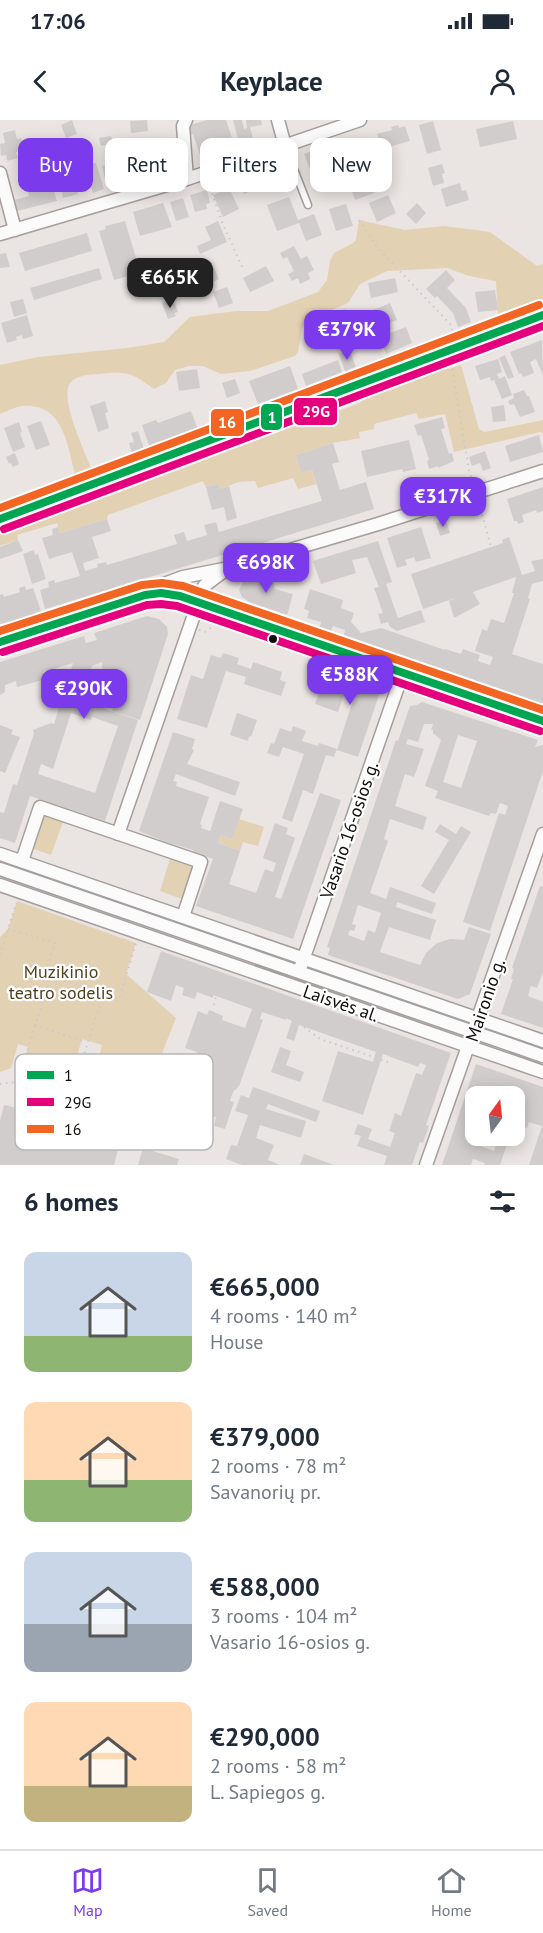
<!DOCTYPE html>
<meta charset="utf-8">
<style>
:root{--surface:#fff;--page:#f6f6f7;--text:#1f2937;--muted:#747a83;--line:#e0e1e3;--accent:#7c3aed}
body{margin:0;font-family:"PT Sans",sans-serif;background:var(--page);color:var(--text);height:100vh;display:flex;flex-direction:column;font-size:22px;white-space:nowrap}
*{box-sizing:border-box;margin:0}
p{font-size:20px;color:var(--muted)}
.icon{flex:none;width:33px;height:33px;fill:none;stroke:currentColor;stroke-width:2;stroke-linecap:round;stroke-linejoin:round}
.map{position:relative;height:1045px;overflow:hidden}
.panel{display:flex;flex-direction:column;background:var(--surface);flex:1}
.panel>*{flex:none}
.guide{position:absolute;left:18px;top:18px;width:507px;height:54px;display:flex;gap:12px}
.needle{width:39px;rotate:15deg}
.buttons{position:absolute;left:465px;top:966px;display:grid;gap:12px}
.buttons a{display:grid;place-items:center;width:60px;height:60px;border-radius:12px;background:var(--surface);box-shadow:0 3px 15px #0003;font-size:30px}
.price{position:absolute;translate:-50% -51px;padding:0 14px;border-radius:12px;background:var(--accent);color:#fff;font-size:20px;line-height:39px;filter:drop-shadow(0 2px 3px #0008)}
.price::after{content:'';position:absolute;left:50%;top:36px;width:18px;height:14px;margin-left:-9px;background:inherit;clip-path:polygon(0 0,100% 0,50% 100%)}
.price.current{background:#222;color:#fff}
ul{padding:0;list-style:none}
li{display:flex;align-items:center;gap:18px;height:150px;padding:0 24px}
li span{display:grid;place-items:center;flex:none;width:168px;height:120px;border-radius:12px;color:#555}
li>.icon{margin-inline-start:auto}
span .icon{width:72px;height:72px;fill:#fffc;stroke-width:1}
li b{font-size:26px}
h2{display:flex;justify-content:space-between;align-items:center;height:72px;padding:0 24px;font-size:26px}
.chip{padding:0 21px;border-radius:12px;background:var(--surface);box-shadow:0 3px 15px #0003;font-size:21px;line-height:54px}
.chip.current{background:var(--accent);color:#fff}
.status{display:flex;justify-content:space-between;align-items:center;height:42px;padding:0 30px;background:var(--surface);direction:ltr}
.status svg{height:16px;fill:currentColor}
header{display:flex;justify-content:space-between;align-items:center;height:78px;padding:0 24px;background:var(--surface);font-size:27px;font-weight:700}
.dock{display:flex;justify-content:space-around;align-items:center;height:84px;border-top:2px solid var(--line);background:var(--surface);font-size:16px;color:var(--muted)}
.dock a{display:grid;justify-items:center;gap:3px}
.dock .current{color:var(--accent)}
.map>svg:first-child{display:block}
.green{fill:#e3d1b3}
.building{fill:#d2cdcd;fill-rule:evenodd}
.lines{fill:none;stroke-linecap:round;stroke-linejoin:round}
.lane-casing{stroke:#a39f9d;stroke-width:9}
.street-casing{stroke:#a39f9d;stroke-width:15}
.secondary-casing{stroke:#a39f9d;stroke-width:21}
.path{stroke:#cbcac9;stroke-width:2;stroke-dasharray:1.5 4.5;stroke-linecap:butt}
.lane{stroke:#fcfbfb;stroke-width:6}
.street{stroke:#fcfbfb;stroke-width:12}
.secondary{stroke:#fcfbfb;stroke-width:18}
.bus-1-casing{stroke:#fff;stroke-width:12}
.bus-2-casing{stroke:#fff;stroke-width:12}
.bus-3-casing{stroke:#fff;stroke-width:12}
.bus-1{stroke:#00a651;stroke-width:8}
.bus-2{stroke:#e5007d;stroke-width:8}
.bus-3{stroke:#f26522;stroke-width:8}
.bus-dot{fill:#100d0b;stroke:#fff;stroke-width:2}
.labels{text-anchor:middle;dominant-baseline:central;stroke-width:4.5;stroke-linejoin:round;paint-order:stroke}
.street-label{font-size:18px;fill:#100d0b;stroke:#fff}
.park-label{font-size:18px;fill:#503f1d;stroke:#fff}
.key{fill:#fff;stroke:#b7b6b6;stroke-width:1.5}
.key-label{font-size:16px;fill:#100d0b}
.line-badge{stroke:#fff;stroke-width:2}
.badge-label{font-size:16px;text-anchor:middle;font-weight:bold;fill:#fff}
</style>
<div class="status"><b>17:06</b><svg viewBox="0 0 49 12"><path d="M0 12V9h3v3zM5 12V6h3v6zM10 12V3h3v9zM15 12V0h3v12zM26 1h20v11H26zM47 4h2v5h-2z"/></svg></div>
<header><svg class="icon" aria-label="back" viewBox="0 0 24 24"><path d="M15 5l-7 7 7 7"/></svg>Keyplace<svg class="icon" aria-label="person" viewBox="0 0 24 24"><circle cx="12" cy="8" r="4"/><path d="M4 21q1-7 8-7t8 7"/></svg></header>
<div class="map">
<svg width="543" height="1045" viewBox="0 0 543 1045">
<rect width="100%" height="100%" fill="#eae4e2"/>
<path class="green" d="M359,100L405,110L444,106L490,112L537,146L543,144V179L498,194L496,161L469,156L447,148L387,151L360,164L348,183L306,201L302,209L298,232L295,236L250,251L221,254L203,246H189L175,250L166,263L154,269C131,252 127,251 98,254C88,255 74,255 69,265C61,281 85,333 92,350L76,357C67,326 65,283 22,286C15,287 7,291 0,294V245L38,237L127,228L164,222L190,197L236,191H268L318,172L327,160L330,141L334,133L353,123L356,120Z
M461,245L479,309L485,312L543,300V313L540,312L454,332L445,294L419,299L416,293L374,304V309L359,312L360,318L333,323L296,335L301,353L312,350L316,364L298,369L293,358L258,368L255,361L239,362L220,369L219,364L206,367L203,361L108,395L107,399L60,413L57,403L17,415L18,420L0,426V414L302,299L315,300L360,283L371,273L447,246L449,249Z
M42,695L63,702L51,735L31,728Z
M239,699L264,707L258,726L243,722L240,731L218,723L221,715L232,719Z
M170,739L193,747L182,779L160,771Z
M17,781L136,823L126,854L176,898L135,1001L123,981L110,978L111,972L100,969L102,961L94,959L102,925L82,919L72,953L45,944L42,953L32,950L30,955L20,952L28,927L18,924L11,948L0,952V817L8,809Z"/>
<path class="building" d="M72,0L77,14L66,18L61,5Z
M147,0L148,11L131,13L130,1Z
M207,0H226L235,27L201,38L193,14L189,15L187,6Z
M233,0H242L244,9L247,8L246,0H261L262,5L250,7L253,19L239,23Z
M433,1L441,30L427,34L419,5Z
M513,1L517,19L480,27L476,9Z
M398,5L399,8L405,6L410,21L389,27L390,31L384,32L377,14L392,10L391,7Z
M15,10L17,19L21,18L24,30L16,32L18,38L7,41L6,35L1,36L0,24L5,23L3,13Z
M111,16L114,23L101,26L99,18Z
M172,18V44H159V19Z
M322,27L332,52L314,59L304,34Z
M51,32L58,55L68,53L66,41L81,38L84,55L69,58L70,62L75,61L78,74L63,78L60,62L52,65L57,81L17,91L14,80L29,76L27,69L51,63L49,54L35,57L30,38Z
M148,32L153,57L142,59L137,34Z
M88,37L91,44L96,43L104,69L93,73L82,39Z
M287,39L293,55L280,60L284,69L278,71L275,62L244,74L238,58Z
M119,42L125,66L108,70L102,46Z
M379,44L384,58L371,63L374,73L355,80L348,60L366,53L365,49Z
M442,44L445,53L442,54L444,63L433,66L428,48Z
M460,63L462,71L466,70L469,80L446,87L441,69Z
M229,68L239,89L223,97L213,75Z
M207,70L210,83L206,84L207,89L195,92L190,75Z
M388,75L396,93L377,102L369,83Z
M289,77L298,100L314,94L322,115L306,121L299,103L277,111L267,85Z
M183,78L189,97L176,101L170,82Z
M163,83L172,107L140,116L133,92Z
M417,83L426,93L416,104L406,94Z
M346,84L353,106L336,111L329,89Z
M125,101L136,138H139L145,157L134,160L132,155L114,160L99,111L106,109L105,106Z
M218,101L227,122L200,134L197,126L211,120L205,107Z
M87,113L92,131L25,151L19,133Z
M294,126L301,139L307,136L314,150L308,153L310,159L300,164L298,158L292,161L288,154L294,151L287,137L283,139L280,133Z
M6,133L10,147L0,148V134Z
M179,140L185,156L157,165L152,152L171,146L170,143Z
M266,146L274,161L250,172L243,158Z
M99,148L102,159L34,180L30,168Z
M214,148L219,159L206,165L201,153Z
M446,150L455,160L447,168L466,188L471,202L458,207L453,193L437,176L435,178L426,169Z
M395,158L398,172L371,178L368,163Z
M227,167L233,183L219,188L213,172Z
M495,170L498,190L478,192L475,172Z
M23,179L27,193L14,197L10,182Z
M173,179L178,192L174,193L176,196L168,199L162,183Z
M390,183L397,200L371,210L364,194Z
M346,189L352,205L316,217L311,202Z
M27,195L33,216L23,219L22,215L16,217L17,220L7,223L1,203Z
M406,207L412,223L386,234L379,217Z
M542,220L543,255L536,239L530,242L534,253L523,257L521,253L519,254L510,232Z
M349,230L356,247L345,251L339,234Z
M505,235L514,257L508,259L499,238Z
M498,239L502,252L497,254L499,259L505,256L512,275L502,279L494,260L491,261L490,257L480,260L475,246Z
M338,240L342,252L306,266L302,254Z
M290,246L298,269L258,284L249,261Z
M197,249L200,268L179,271L176,252Z
M235,259L240,273L227,278L222,263Z
M524,270L527,276H529L535,292L520,297L514,284L510,285L508,281L514,278L513,274Z
M105,281L108,292L105,293L109,308L98,312L90,286Z
M504,285L506,301L493,302L491,287Z
M191,291L198,310L150,328L142,305L156,300L158,303Z
M442,297L445,308L441,309L449,334L452,333L454,341L438,348V346L429,349L427,341L429,340L421,315L418,316L414,305Z
M41,301L50,325L36,330L27,306Z
M19,302L22,312L20,313L25,327L13,332L4,308Z
M138,311L144,329L132,333L129,323L134,322L131,313Z
M539,315L543,332L510,342L505,326Z
M409,320L416,349L403,352L402,349L367,357L361,331Z
M333,323L339,342L332,344L340,370L366,362L374,389L45,489L40,470L49,467L48,462L54,460L55,463L80,456L72,432L49,439L42,418L53,415L52,409L58,407L60,413L107,399L111,411L92,417L99,438L83,443L85,451L98,447L97,444L106,442L107,445L177,424L174,415L184,412L187,421L207,415L204,405L216,402L219,412L281,393L322,381L312,350L301,353L296,335Z
M485,331L491,348L483,351L480,343L472,346L469,337Z
M15,333L19,344L13,347L11,343L9,344L6,337Z
M219,364L220,369L229,366L237,398L227,401L224,387L212,390L206,367Z
M543,367V391L537,393L536,390L522,395L524,402L518,404L517,401H514L507,379Z
M446,400L450,413L440,416L436,403Z
M421,407L431,438L416,442L414,437L405,440L407,445L397,448L387,418Z
M509,417L522,455L535,451L531,441L543,439V461L532,464L528,478L530,479L512,534L543,544V584L484,564L483,567L343,518L345,510L333,506L330,513L319,509L321,502L307,498L309,491L304,489L310,469L343,480L341,488L354,493L351,502L361,513L381,508L445,530V529L461,534L463,529L480,535L478,541L490,545L493,537L475,531L482,509L487,511L491,499L504,503L514,473H512L516,457L473,472L480,484L454,498L449,481L455,478L423,489L411,454L503,423L502,420Z
M18,420L23,431L0,439V427Z
M378,421L392,462L386,464L398,498L421,490L425,502L397,511L390,507L388,502L381,504L378,494L383,493L374,468L379,467L367,437L352,440L356,453L321,464L313,441Z
M34,430L35,435L38,434L46,459L32,464L23,434Z
M271,453L275,469L293,474L287,495L249,482L242,477L239,470L243,462Z
M25,466L26,470L33,468L41,491L35,493L36,495L0,504V475L3,474L4,477L20,472L19,468Z
M147,496L159,499L167,507L168,514L140,600L112,591L122,561L109,556L104,552L102,547V542L92,546L81,581L138,600L105,701L30,676L15,723L0,718V692L4,693L13,664L17,665L34,613L33,610L51,603L54,604L73,543L43,552L46,559L17,567L16,561L5,565V572L0,575V542L84,516L86,523L97,520L94,513ZM71,593L91,600L92,597L118,606L95,673L38,654L41,644L53,649Z
M223,533L239,538L237,544L251,549L253,542L282,552L280,560L286,562L281,576L244,564L246,557L226,551L207,608L177,599L191,555L203,559L211,535L221,538Z
M328,547L382,566L358,637L337,630L354,577L344,574L338,592L315,584Z
M422,582L538,620L535,627L543,625V651L490,811L463,802L499,693L505,695L508,686L500,683L496,694L491,693L489,696L435,678L438,671L425,666L441,620L433,613V610H431L433,604H424L418,622L408,619L407,621L406,624L424,629L414,657L405,654L395,686L427,697L423,710L390,699L384,719L388,721L370,773L386,779L390,767L436,783L432,794L397,782L396,787L436,800L430,820L389,807L380,832L420,845L426,833L437,823L450,819L464,820L469,807L491,814L470,874L458,879L328,835L330,828L327,827L396,620L398,621L410,586L417,585ZM458,615L477,621L461,668L443,662ZM358,785L381,793L375,813L368,810L364,821L348,815L350,810L354,811L356,805L352,804Z
M237,593L257,600L251,617L249,616L248,621L230,615Z
M0,605L13,610L11,614L20,617L5,653L0,651Z
M293,606L306,611L302,621L318,626L319,623L337,629L334,637L326,635L313,674L303,670L292,702L282,698L304,634L283,627L279,637L267,633L271,623L274,624L280,608L291,612Z
M173,612L195,619L192,629L194,630L187,644L240,662L235,676L176,654L173,661L177,662L176,666L209,677L200,704L202,705L201,708L210,711L220,681L243,689L232,719L221,715L218,723L240,731L229,764L256,773L265,749L273,752L276,743L263,738L275,703L288,708L286,714L295,718L275,777L281,779L320,673L341,680L293,819L196,786L213,739L193,732V730L166,722L139,711Z
M440,704L456,714L461,706L471,712L434,774L421,766L449,720L435,712Z
M540,766L543,767V852L537,868L531,866L528,876L543,882V908L501,894L513,859H511L514,849L512,848Z
M161,831L451,933L426,1005L429,1006L423,1023L420,1022L412,1045H384L387,1036L357,1026L361,1016L354,1014L358,1004L372,1009L368,1019L390,1027L395,1013L389,1011L395,993L401,996L416,953L422,955L426,945L420,943L418,947L383,934L363,995L322,981L338,931L373,942L376,932L299,905L294,921L286,918L292,901L286,898V900L262,892L260,899L263,900L239,966L233,972L230,981L234,982L225,1009L214,1006L216,997L176,986L179,975L211,984L214,977L196,970L199,964L196,963L198,955L195,954L197,948L192,947L197,932L185,928L198,891L207,895L209,890L223,896L222,900L245,908L252,889L216,876L213,875V878L197,872L195,879L182,875L184,868L176,865L171,881L147,872Z
M280,927L291,931L286,945L304,952L300,962L271,952Z
M476,944L543,967V1045H529L542,1006L529,1002L527,1008L515,1004L521,985L514,983V976H495L483,972L481,976H476V1014L472,1023L494,1031L499,1016L509,1018L500,1045H484L485,1043L473,1039L471,1045H442Z
M253,967L320,991L316,1002L268,984L266,989L306,1001L301,1018L260,1005L256,1018L274,1025L268,1040L280,1045H242L226,1039L231,1025L237,1026L248,995L235,991L241,975L249,978Z
M61,969L76,973L75,979L83,981L86,985L84,990L90,992L88,997L95,998L93,1005L122,1013L114,1045H0V1001L4,985L30,991L32,983L41,986L43,980L49,981L50,975L54,973L60,975Z
M143,1028L179,1039L177,1045H138Z
M304,1034L334,1045H300Z"/>
<g class="lines">
<defs>
<path id="lane" d="M285,26L308,85"/>
<path id="street" d="M186,0L183,6L187,59
M278,0L285,26
M0,53L15,110
M0,114L187,59L360,0
M151,471L156,467L183,457L229,448L378,404L543,351
M118,714L204,466L224,451
M0,734L543,921
M22,741L40,687L201,742L183,797
M0,749L543,936
M0,765L543,952
M301,846L403,552
M426,1045L543,714"/>
<path id="secondary" d="M0,399L433,235L543,195
M0,522L145,475L161,473L180,476L215,488L543,601"/>
</defs>
<use href="#lane" class="lane-casing"/>
<use href="#street" class="street-casing"/>
<use href="#secondary" class="secondary-casing"/>
<path class="path" d="M208,62L222,102L244,151
M359,100L377,127L451,205L452,210L451,212
M453,243L452,248L469,350L473,363
M479,383L491,427
M210,509L212,501
M199,510L206,512
M8,809L55,823L45,854L119,879L136,823
M0,835L16,783
M214,885L216,876
M35,905L86,922
M304,907L320,919L374,937
M381,940L388,942
M77,956L104,873
M0,964L33,960L47,951L77,956L97,971L138,1009
M17,964L51,855"/>
<use href="#lane" class="lane"/>
<use href="#street" class="street"/>
<use href="#secondary" class="secondary"/>
<defs>
<path id="bus-1" d="M0,399L543,195
M0,522L145,475L161,473L180,476L543,601"/>
<path id="bus-2" d="M4,409L543,206
M3,532L147,485L161,484L177,486L540,611"/>
<path id="bus-3" d="M0,388L539,185
M0,511L142,465L162,463L183,466L543,590"/>
</defs>
<use href="#bus-1" class="bus-1-casing"/>
<use href="#bus-2" class="bus-2-casing"/>
<use href="#bus-3" class="bus-3-casing"/>
<use href="#bus-1" class="bus-1"/>
<use href="#bus-2" class="bus-2"/>
<use href="#bus-3" class="bus-3"/>
</g>
<circle class="bus-dot" cx="273" cy="519" r="5"/>
<g class="labels">
<g class="street-label">
<text transform="translate(349 710) rotate(-71)">Vasario 16-osios g.</text>
<text transform="translate(485 880) rotate(-71)">Maironio g.</text>
<text transform="translate(341 883) rotate(19)">Laisvės al.</text>
</g>
<g class="park-label">
<text x="61" y="851">Muzikinio<tspan x="61" dy="21">teatro sodelis</tspan></text>
</g>
</g>
<rect x="15" y="934" width="198" height="96" rx="9" class="key"/>
<rect x="27" y="951" width="27" height="8" fill="#00a651"/>
<rect x="27" y="978" width="27" height="8" fill="#e5007d"/>
<rect x="27" y="1005" width="27" height="8" fill="#f26522"/>
<g class="key-label">
<text x="64" y="961">1</text>
<text x="64" y="988">29G</text>
<text x="64" y="1015">16</text>
</g>
<g class="line-badge">
<rect x="293" y="277" width="45" height="29" rx="6" fill="#e5007d"/>
<rect x="260" y="283" width="23" height="28" rx="6" fill="#00a651"/>
<rect x="210" y="288" width="35" height="29" rx="6" fill="#f26522"/>
</g>
<g class="badge-label">
<text x="316" y="297">29G</text>
<text x="272" y="303">1</text>
<text x="227" y="308">16</text>
</g>
</svg>
<div class="buttons">
<a><svg class="needle" viewBox="-14 -14 28 28"><path d="M0-13l5 13h-10z" fill="#e53935"/><path d="M0 13l5-13h-10z" fill="#747a83"/></svg></a>
</div>
<b class="price current" style="left:170px;top:189px">€665K</b>
<b class="price" style="left:347px;top:241px">€379K</b>
<b class="price" style="left:443px;top:408px">€317K</b>
<b class="price" style="left:266px;top:474px">€698K</b>
<b class="price" style="left:350px;top:586px">€588K</b>
<b class="price" style="left:84px;top:600px">€290K</b>
<div class="guide">
<a class="chip current">Buy</a>
<a class="chip">Rent</a>
<a class="chip">Filters</a>
<a class="chip">New</a>
</div>
</div>
<section class="panel">
<h2>6 homes<svg class="icon" aria-label="filters" viewBox="0 0 24 24"><path d="M4 7h16M4 17h16"/><circle cx="9" cy="7" r="2"/><circle cx="15" cy="17" r="2"/></svg></h2>
<ul>
<li><span style="background:linear-gradient(#c9d6e8 70%,#8fb573 0)"><svg class="icon" aria-label="home" viewBox="0 0 24 24"><path d="M3 11l9-7 9 7M6 9v11h12V9"/></svg></span><div><b>€665,000</b><p>4 rooms · 140 m²</p><p>House</p></div></li>
<li><span style="background:linear-gradient(#ffd9b3 65%,#8fb573 0)"><svg class="icon" aria-label="home" viewBox="0 0 24 24"><path d="M3 11l9-7 9 7M6 9v11h12V9"/></svg></span><div><b>€379,000</b><p>2 rooms · 78 m²</p><p>Savanorių pr.</p></div></li>
<li><span style="background:linear-gradient(#c9d6e8 60%,#9aa5b1 0)"><svg class="icon" aria-label="home" viewBox="0 0 24 24"><path d="M3 11l9-7 9 7M6 9v11h12V9"/></svg></span><div><b>€588,000</b><p>3 rooms · 104 m²</p><p>Vasario 16-osios g.</p></div></li>
<li><span style="background:linear-gradient(#ffd9b3 70%,#c2b280 0)"><svg class="icon" aria-label="home" viewBox="0 0 24 24"><path d="M3 11l9-7 9 7M6 9v11h12V9"/></svg></span><div><b>€290,000</b><p>2 rooms · 58 m²</p><p>L. Sapiegos g.</p></div></li>
</ul>
</section>
<nav class="dock">
<a class="current"><svg class="icon" aria-label="map" viewBox="0 0 24 24"><path d="M3 6l6-2 6 2 6-2v14l-6 2-6-2-6 2zM9 4v14M15 6v14"/></svg>Map</a>
<a><svg class="icon" aria-label="saved" viewBox="0 0 24 24"><path d="M7 4h10v16l-5-4-5 4z"/></svg>Saved</a>
<a><svg class="icon" aria-label="home" viewBox="0 0 24 24"><path d="M3 11l9-7 9 7M6 9v11h12V9"/></svg>Home</a>
</nav>
